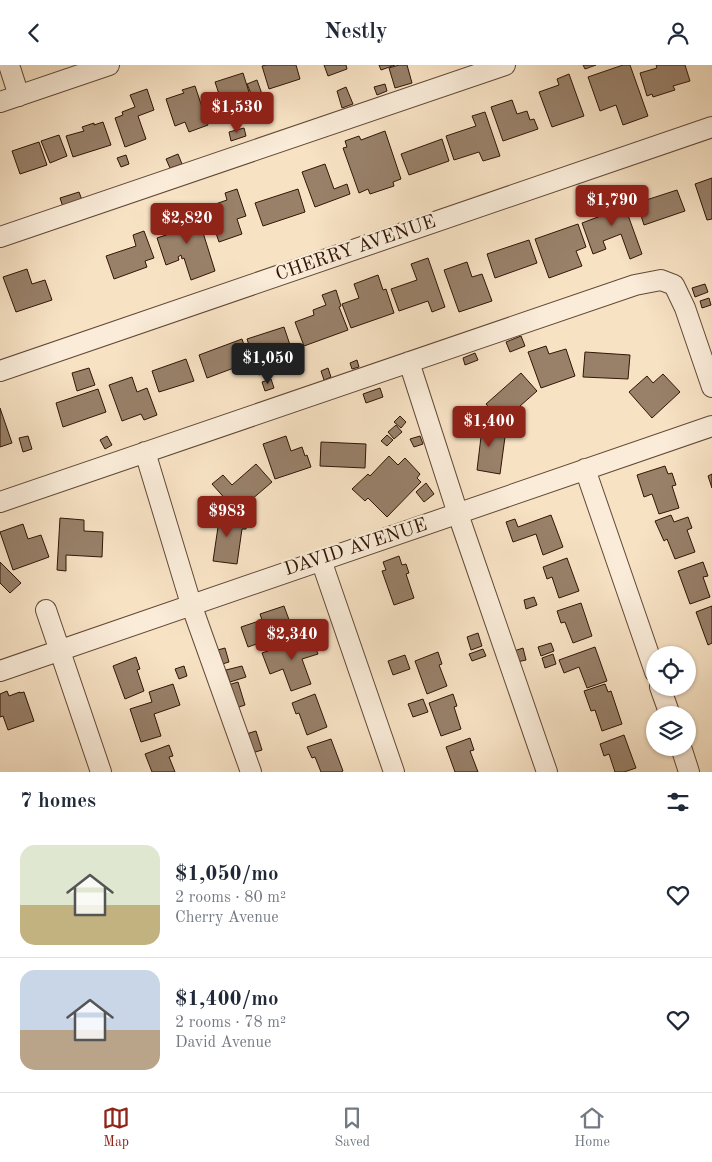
<!DOCTYPE html>
<meta charset="utf-8">
<style>
:root{--surface:#fff;--page:#f2f2f3;--text:#1f2937;--muted:#747a83;--line:#e0e1e3;--accent:#8f2418}
body{margin:0;font-family:"Old Standard TT",serif;background:var(--page);color:var(--text);height:100vh;display:flex;flex-direction:column;font-size:19px;white-space:nowrap}
*{box-sizing:border-box;margin:0}
p{font-size:16px;color:var(--muted)}
.icon{flex:none;width:28px;height:28px;fill:none;stroke:currentColor;stroke-width:2;stroke-linecap:round;stroke-linejoin:round}
.map{position:relative;height:707px;overflow:hidden}
.panel{display:flex;flex-direction:column;background:var(--surface);flex:1}
.panel>*{flex:none}
.buttons{position:absolute;left:646px;top:581px;display:grid;gap:10px}
.buttons a{display:grid;place-items:center;width:50px;height:50px;border-radius:50%;background:var(--surface);box-shadow:0 1px 4px #0004;font-size:25px}
.price{position:absolute;translate:-50% -42px;padding:0 11px;border-radius:5px;background:var(--accent);color:#fff;font-size:16px;line-height:32px;filter:drop-shadow(0 1px 2px #0008)}
.price::after{content:'';position:absolute;left:50%;top:30px;width:15px;height:11px;margin-left:-8px;background:inherit;clip-path:polygon(0 0,100% 0,50% 100%)}
.price.on{background:#222;color:#fff}
ul{padding:0;list-style:none}
li{display:flex;align-items:center;gap:15px;height:125px;padding:0 20px}
li+li{border-top:1px solid var(--line)}
li span{display:grid;place-items:center;flex:none;width:140px;height:100px;border-radius:15px;color:#555}
li>.icon{margin-inline-start:auto}
span .icon{width:60px;height:60px;fill:#fffc;stroke-width:1}
li b{font-size:21px}
h2{display:flex;justify-content:space-between;align-items:center;height:60px;padding:0 20px;font-size:21px}
header{display:flex;justify-content:space-between;align-items:center;height:65px;padding:0 20px;background:var(--surface);font-size:22px;font-weight:800}
.menu{display:flex;justify-content:space-around;align-items:center;height:70px;border-top:1px solid var(--line);background:var(--surface);font-size:14px;color:var(--muted)}
.menu a{display:grid;justify-items:center;gap:2px}
.menu .on{color:var(--accent)}
.map>svg:first-child{display:block}
.building{fill:#988069;stroke:#311606}
.lines{fill:none;stroke-linecap:round;stroke-linejoin:round}
.minor-casing{stroke:#624936;stroke-width:22}
.minor{stroke:#faecd9;stroke-width:20}
.labels{text-anchor:middle;dominant-baseline:central;stroke-width:4.5;stroke-linejoin:round;paint-order:stroke}
.street-label{font-size:19px;fill:#311606;stroke:#faecd9}
</style>
<header><svg class="icon" aria-label="back" viewBox="0 0 24 24"><path d="M15 5l-7 7 7 7"/></svg>Nestly<svg class="icon" aria-label="person" viewBox="0 0 24 24"><circle cx="12" cy="8" r="4"/><path d="M4 21q1-7 8-7t8 7"/></svg></header>
<div class="map">
<svg width="712" height="707" viewBox="0 0 712 707">
<rect width="100%" height="100%" fill="#f7e2c4"/>
<filter id="stains"><feTurbulence type="fractalNoise" baseFrequency=".004" numOctaves="4"/><feColorMatrix values="0 0 0 0 .2 0 0 0 0 .09 0 0 0 0 .02 0 0 0 .5 -.17"/></filter>
<radialGradient id="worn" r=".72"><stop offset=".6" stop-color="#630" stop-opacity="0"/><stop offset="1" stop-color="#630" stop-opacity=".3"/></radialGradient>
<path class="building" d="M266,0H296L300,14L269,24L262,1Z
M324,0H346L347,4L328,11Z
M379,0H395L381,5Z
M399,0H407L412,18L395,23L389,3Z
M583,0H596L585,4Z
M623,0H630L648,51L623,60L616,40L600,46L588,12Z
M656,0H685L690,16L673,21L675,25L653,32L652,29L647,31L640,8L657,3Z
M243,8L252,37L225,47L215,17Z
M569,9L584,51L552,62L539,27L559,20L557,14Z
M257,15L263,32L254,36L247,19Z
M385,19L387,26L377,30L374,22Z
M195,21L208,60L189,67L185,57L175,61L166,34L184,28L182,25Z
M346,22L353,39L342,43L337,26Z
M147,24L154,45L138,51L146,74L125,82L115,53L123,50L122,47L135,42L130,30Z
M512,35L517,49L527,46L530,55L534,54L538,64L503,76L491,42Z
M485,47L500,91L483,96L479,87L454,95L446,71L476,61L472,51Z
M103,57L111,80L73,92L66,71L84,66L82,62L94,58V60Z
M244,63L246,71L231,76L229,67Z
M385,66L401,114L393,117L394,121L370,129L368,124L359,128L343,83L347,82L345,76L359,71L361,75Z
M59,70L67,91L50,98L41,76Z
M442,74L449,96L409,110L401,89Z
M39,77L47,100L20,109L12,86Z
M178,89L182,99L170,103L166,94Z
M126,90L129,99L121,102L117,93Z
M325,99L334,124L347,119L350,129L315,142L302,107Z
M712,113V154L707,155L695,119Z
M237,124L246,151L237,154L242,169L219,177L207,142L227,135L225,128Z
M298,124L305,147L263,161L255,138Z
M677,125L685,146L644,160L637,138Z
M79,127L82,135L63,142L60,133Z
M620,128L642,189L630,194L621,169L603,176L606,184L593,189L582,158L606,149L600,135Z
M192,142L200,158L215,206L191,215L184,193L182,194L181,190L178,192L179,195L166,200L157,173L172,168L170,160L176,158L173,149Z
M578,159L586,182L576,186L582,201L549,213L535,174Z
M144,166L154,193L145,196L147,202L114,214L106,191L136,181L133,170Z
M529,175L537,198L495,213L487,189Z
M428,193L445,242L432,247L428,236L399,246L391,224L417,215L411,199Z
M467,197L472,212L482,209L492,236L459,247L444,205Z
M27,204L32,219L45,215L52,235L16,247L3,212Z
M378,210L383,225L386,224L394,248L351,263L342,239L359,233L354,219Z
M705,219L708,227L695,232L692,223Z
M336,225L341,241L339,242L348,265L304,281L295,257L314,250L313,245L326,240L322,230Z
M709,233L711,240L702,243L700,236Z
M284,262L296,298L259,310L247,274Z
M521,271L525,281L510,287L506,277Z
M242,274L250,297L207,313L199,290Z
M546,281L549,289L566,284L575,311L541,323L528,287Z
M585,287L630,290L628,314L583,312Z
M475,288L478,295L465,300L463,293Z
M186,294L194,316L159,327L152,306Z
M357,295L359,302L352,304L350,298Z
M89,303L95,320L77,326L72,308Z
M328,303L331,312L324,315L321,306Z
M521,308L537,326L502,357L486,339Z
M663,309L680,327L652,353L629,327L647,311L653,318Z
M132,312L137,327L147,323L157,350L144,355L141,349L122,356L109,320Z
M271,314L274,323L265,326L262,317Z
M380,323L383,332L366,338L363,329Z
M98,324L106,347L63,362L56,338Z
M0,343L12,378L0,382Z
M400,351L406,357L401,363L394,357Z
M472,358L498,362L496,371L505,372L500,409L477,405L481,372L470,371Z
M396,360L402,367L394,374L388,367Z
M387,370L393,375L387,381L381,376Z
M28,371L32,384L23,387L19,373Z
M107,371L112,380L105,384L100,375Z
M286,371L291,386L302,382L305,391L307,390L311,402L275,414L263,379Z
M420,371L423,379L414,382L410,374Z
M321,377L366,379L365,403L320,401Z
M389,391L398,400L405,393L420,409L417,413L421,417L387,452L368,433L365,436L352,424L368,409L370,411Z
M256,399L272,417L237,447L212,419L223,410L232,420Z
M665,401L668,409L672,408L676,420L672,421L679,443L659,449L652,429L644,432L637,410Z
M712,409V423L708,411Z
M426,418L434,429L424,437L416,427Z
M209,449L247,455L246,464H242L237,499L213,496L218,462L207,460Z
M551,450L563,482L543,490L536,469L513,477L506,457L515,454L518,462Z
M671,450L674,457L688,452L692,463L687,465L695,487L675,494L667,474L664,476L655,456Z
M60,453L84,455V466L103,467L102,492L66,490V506L57,505Z
M23,459L28,474L41,470L49,492L13,505L0,467Z
M399,491L402,500L406,499L409,508L406,509L414,533L394,540L382,506L386,505L383,497Z
M567,493L579,526L559,533L552,512L547,514L543,502Z
M0,497L21,518L10,528L0,518Z
M703,497L708,511L703,512L710,532L690,539L678,506Z
M534,532L537,540L526,544L524,535Z
M581,538L592,571L573,578L565,557L561,558L557,546Z
M284,541L296,574L274,582L271,574L248,582L241,562L262,555L260,549Z
M712,541V578L708,580L696,547Z
M478,568L482,581L471,585L467,572Z
M311,571L318,589L302,594L311,619L291,626L283,604L270,609L262,588Z
M551,578L554,586L541,591L538,582Z
M595,582L607,616L587,623L579,602L564,608L559,595Z
M225,583L229,597L219,600L214,586Z
M523,583L526,595L517,597L514,586Z
M483,584L486,591L472,596L469,589Z
M438,587L442,599L439,600L447,621L427,629L415,596Z
M553,589L556,599L545,603L542,593Z
M405,590L410,604L393,610L388,596Z
M136,592L140,604L137,605L144,626L125,634L113,601Z
M184,601L187,611L179,614L175,604Z
M242,601L246,612L230,617L226,605Z
M238,617L245,640L236,643L228,620Z
M173,619L180,640L154,649L161,671L141,677L130,644L152,637L149,627Z
M605,619L608,627L611,626L622,659L602,666L595,645L591,646L584,626Z
M7,626L9,631L20,627V628L24,627L34,656L8,665L3,651L0,652V629Z
M315,629L327,662L307,670L299,648L296,649L292,638Z
M453,629L457,641L454,642L461,664L441,671L429,638Z
M423,634L428,647L413,652L408,639Z
M256,666L262,685L252,688L246,669Z
M624,670L636,703L624,707H615L609,689L604,691L600,679Z
M470,673L474,685L470,686L478,707H455L446,682Z
M331,674L343,706L341,707H321L315,692L312,693L307,682Z
M169,680L173,691L169,692L175,707H152L145,689Z"/>
<g class="lines">
<defs>
<path id="minor" d="M9,0L19,31
M0,37L109,0
M0,172L505,0
M409,297L458,449L547,707
M0,306L712,62
M145,387L191,539L251,707
M585,404L655,607
M0,437L635,220L661,215L674,220L685,243L712,322
M321,495L394,707
M46,545L101,707
M0,606L712,361
M660,622L670,650
M681,682L689,707"/>
</defs>
<use href="#minor" class="minor-casing"/>
<use href="#minor" class="minor"/>
</g>
<g class="labels">
<g class="street-label">
<text transform="translate(356 184) rotate(-19)">CHERRY AVENUE</text>
<text transform="translate(356 483) rotate(-18)">DAVID AVENUE</text>
</g>
</g>
<rect width="100%" height="100%" filter="url(#stains)"/>
<rect width="100%" height="100%" fill="url(#worn)"/>
</svg>
<div class="buttons">
<a><svg class="icon" aria-label="locate" viewBox="0 0 24 24"><circle cx="12" cy="12" r="6"/><path d="M12 2v4M12 18v4M2 12h4M18 12h4"/></svg></a>
<a><svg class="icon" aria-label="layers" viewBox="0 0 24 24"><path d="M12 4l9 5-9 5-9-5zM3 14l9 5 9-5"/></svg></a>
</div>
<b class="price" style="left:237px;top:69px">$1,530</b>
<b class="price" style="left:612px;top:162px">$1,790</b>
<b class="price" style="left:187px;top:180px">$2,820</b>
<b class="price on" style="left:268px;top:320px">$1,050</b>
<b class="price" style="left:489px;top:383px">$1,400</b>
<b class="price" style="left:227px;top:473px">$983</b>
<b class="price" style="left:292px;top:596px">$2,340</b>
</div>
<section class="panel">
<h2>7 homes<svg class="icon" aria-label="filters" viewBox="0 0 24 24"><path d="M4 7h16M4 17h16"/><circle cx="9" cy="7" r="2"/><circle cx="15" cy="17" r="2"/></svg></h2>
<ul>
<li><span style="background:linear-gradient(#dfe7d0 60%,#c2b280 0)"><svg class="icon" aria-label="home" viewBox="0 0 24 24"><path d="M3 11l9-7 9 7M6 9v11h12V9"/></svg></span><div><b>$1,050/mo</b><p>2 rooms · 80 m²</p><p>Cherry Avenue</p></div><svg class="icon" aria-label="heart" viewBox="0 0 24 24"><path d="M12 20l-8-8c-3-5 5-10 8-4 3-6 11-1 8 4z"/></svg></li>
<li><span style="background:linear-gradient(#c9d6e8 60%,#b9a48a 0)"><svg class="icon" aria-label="home" viewBox="0 0 24 24"><path d="M3 11l9-7 9 7M6 9v11h12V9"/></svg></span><div><b>$1,400/mo</b><p>2 rooms · 78 m²</p><p>David Avenue</p></div><svg class="icon" aria-label="heart" viewBox="0 0 24 24"><path d="M12 20l-8-8c-3-5 5-10 8-4 3-6 11-1 8 4z"/></svg></li>
</ul>
</section>
<nav class="menu">
<a class="on"><svg class="icon" aria-label="map" viewBox="0 0 24 24"><path d="M3 6l6-2 6 2 6-2v14l-6 2-6-2-6 2zM9 4v14M15 6v14"/></svg>Map</a>
<a><svg class="icon" aria-label="saved" viewBox="0 0 24 24"><path d="M7 4h10v16l-5-4-5 4z"/></svg>Saved</a>
<a><svg class="icon" aria-label="home" viewBox="0 0 24 24"><path d="M3 11l9-7 9 7M6 9v11h12V9"/></svg>Home</a>
</nav>
